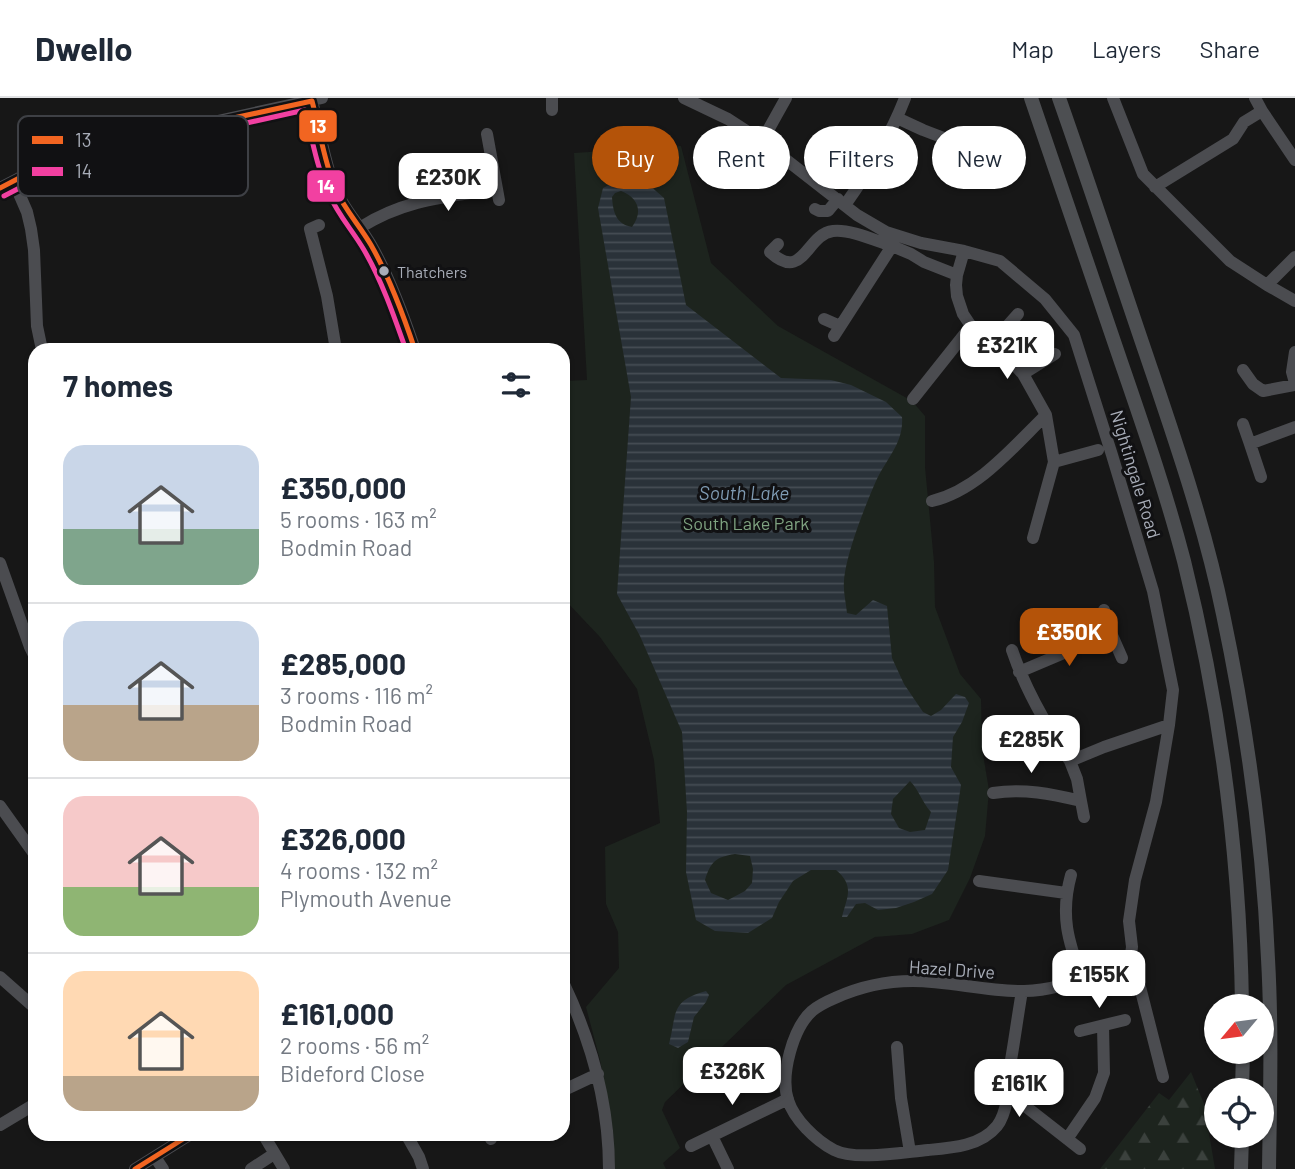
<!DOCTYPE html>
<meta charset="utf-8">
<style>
:root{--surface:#fff;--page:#f2f2f3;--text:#1f2937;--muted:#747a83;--line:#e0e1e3;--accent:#b45309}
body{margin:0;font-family:Barlow,sans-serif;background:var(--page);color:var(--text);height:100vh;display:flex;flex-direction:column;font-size:26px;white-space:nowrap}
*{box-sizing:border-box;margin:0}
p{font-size:23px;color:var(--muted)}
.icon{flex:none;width:38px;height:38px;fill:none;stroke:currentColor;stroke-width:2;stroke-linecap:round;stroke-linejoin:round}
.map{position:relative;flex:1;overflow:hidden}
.panel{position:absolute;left:28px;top:245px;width:542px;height:798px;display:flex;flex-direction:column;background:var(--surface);border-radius:21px;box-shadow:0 2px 5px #0004}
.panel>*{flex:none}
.hud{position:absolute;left:592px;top:28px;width:598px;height:63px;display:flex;gap:14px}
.needle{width:46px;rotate:241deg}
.buttons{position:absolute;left:1204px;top:896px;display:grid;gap:14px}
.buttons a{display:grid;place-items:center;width:70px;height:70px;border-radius:50%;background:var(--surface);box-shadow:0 2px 5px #0004;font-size:35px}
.price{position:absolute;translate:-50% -60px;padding:0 16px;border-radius:14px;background:#fff;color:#222;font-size:23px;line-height:46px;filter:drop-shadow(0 2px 4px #0008)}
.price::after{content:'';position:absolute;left:50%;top:42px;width:21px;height:16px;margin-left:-10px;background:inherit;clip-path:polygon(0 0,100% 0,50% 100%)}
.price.on{background:var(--accent);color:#fff}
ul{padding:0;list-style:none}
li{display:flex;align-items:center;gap:21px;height:175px;padding:0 35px}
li+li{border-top:2px solid var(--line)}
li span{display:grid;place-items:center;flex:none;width:196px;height:140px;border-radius:21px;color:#555}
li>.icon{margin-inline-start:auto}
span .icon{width:84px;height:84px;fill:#fffc;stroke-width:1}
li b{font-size:30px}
h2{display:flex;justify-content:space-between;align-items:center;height:84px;padding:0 35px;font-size:30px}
.chip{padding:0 24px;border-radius:32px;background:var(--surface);box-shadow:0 2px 5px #0004;font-size:24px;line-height:63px}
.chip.on{background:var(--accent);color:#fff}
header{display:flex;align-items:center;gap:42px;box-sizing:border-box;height:98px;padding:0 35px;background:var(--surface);border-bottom:2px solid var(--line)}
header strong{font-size:33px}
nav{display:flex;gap:38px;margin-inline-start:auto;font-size:24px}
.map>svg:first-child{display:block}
.forest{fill:url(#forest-firs)}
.park{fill:#1d241e}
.water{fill:url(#water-rules);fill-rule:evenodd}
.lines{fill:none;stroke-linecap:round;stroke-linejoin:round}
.minor{stroke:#4b4c50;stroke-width:12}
.major{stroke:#4d4f52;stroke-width:14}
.bus-1-casing{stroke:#111113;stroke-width:10}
.bus-2-casing{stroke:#111113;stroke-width:10}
.bus-1{stroke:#f26521;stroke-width:5}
.bus-2{stroke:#f240a1;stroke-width:5}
.bus-dot{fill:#a8adb8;stroke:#111113;stroke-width:2.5}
.labels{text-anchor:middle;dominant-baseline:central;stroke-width:6;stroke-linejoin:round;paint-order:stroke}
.bus-label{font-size:16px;fill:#a8adb8;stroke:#111113;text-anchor:start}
.street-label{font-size:18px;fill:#a8adb8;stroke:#111113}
.park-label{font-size:18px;fill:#7fa381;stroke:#111113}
.water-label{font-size:19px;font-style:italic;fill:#7f9bb3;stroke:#111113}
.key{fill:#111113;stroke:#3e4045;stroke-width:2}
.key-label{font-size:19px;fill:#a8adb8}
.line-badge{stroke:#111113;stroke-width:2.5}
.badge-label{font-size:19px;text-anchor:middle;font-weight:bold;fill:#fff}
</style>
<header>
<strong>Dwello</strong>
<nav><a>Map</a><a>Layers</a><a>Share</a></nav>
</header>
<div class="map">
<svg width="1295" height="1071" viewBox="0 0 1295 1071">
<defs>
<pattern id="forest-firs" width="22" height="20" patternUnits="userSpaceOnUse" patternTransform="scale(1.75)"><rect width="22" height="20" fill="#1d241e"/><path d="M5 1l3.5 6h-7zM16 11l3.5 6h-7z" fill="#3b413d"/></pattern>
<pattern id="water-rules" width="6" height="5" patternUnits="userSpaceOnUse" patternTransform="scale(1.75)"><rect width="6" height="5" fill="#2a3239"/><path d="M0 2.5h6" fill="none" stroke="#464d54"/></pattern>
</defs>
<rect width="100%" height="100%" fill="#171717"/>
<path class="forest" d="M1191,974L1204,1006L1215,1071H1100L1159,995L1169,1002Z"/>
<path class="park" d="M681,48L711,165L778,228L912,303L925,318V369L934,464L935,509L960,576L981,601L982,650L989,692L985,738L970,780L949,822L912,836L875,839L786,887L665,1004L662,1012L680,1050L663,1065L666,1071H615L613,1032L600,962L586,909L619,870L618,834L606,806L605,749L660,725L654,662L637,591L600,539L564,501V283L587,282L574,55Z"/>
<path class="water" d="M625,79L648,86L664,100L686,207L781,280L831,282L851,287L886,304L902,319C904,345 886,361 876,383C865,408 846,456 844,483C843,493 846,505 847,515L856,517L873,502L887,508L892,560L904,586L923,614L931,618L941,612L956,596L965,599L969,605L962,624L953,639L951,669L961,687L948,772L932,796L914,804L896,810L878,812L865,805L856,806L847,819H842C847,799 855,788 836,772H811L793,783L779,804L772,820L748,835L715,833L696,822L686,774L687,714L682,634L640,538L617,496L631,299L598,110L603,90ZM621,93C639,100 643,114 632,129C616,126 613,114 612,99L615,95ZM910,683C919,692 922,704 931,714L925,732L910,734L899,730L891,716L893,701ZM735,756L750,758L753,771L752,785L745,793L728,802L711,795L705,782C711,763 716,759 735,756Z
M706,893L709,897L706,904L694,919L688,944L678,950L669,946C677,915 670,903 706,893Z"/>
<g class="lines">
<path class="minor" d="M552,0V12
M684,0L728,21L762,43L857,117L886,134L921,145L964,153L1000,163L1045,201L1074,237L1112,357L1153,493L1173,592L1169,627L1156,704L1135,782L1129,823L1132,849L1131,856L1126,864L1121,868C1089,878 1057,893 1024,893C987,894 950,883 913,883C887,883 859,889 835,900C828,903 818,908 812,913C793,930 780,977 788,1002C794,1021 815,1042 834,1052C855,1063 904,1054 928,1052C952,1050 981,1048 997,1028C1009,1013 1009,981 1011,962C1015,939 1018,916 1022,893
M1113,0L1143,76L1230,163L1267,187L1295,203
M312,3C321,36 325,72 341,102C350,118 362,131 371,147C390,180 403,216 415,252
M1262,13L1295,62
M897,20L923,32L996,60L1003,51
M487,36L499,102
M762,43L786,0
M996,60L1016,72
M14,84L27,114L31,131L34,152L37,228L42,252
M1155,89L1233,41L1244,24L1262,13L1255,0
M0,90L27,76L91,51L322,0
M845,107C869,73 890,39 905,0
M815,111L819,113H828L838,101
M319,127L310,131L327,198L336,252
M361,129C406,101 446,99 497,91
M778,146L770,154C804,185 806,136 833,133C851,131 876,143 892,148
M964,153L957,177L956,187L957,198L963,216L971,228L993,244L1023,276L1046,317L1054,364L1033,440
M1267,187L1295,159
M824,221L840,228
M834,238L892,148L911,156L924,164L957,177
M993,244L1018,216
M1295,254L1292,274L1295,285
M1243,272L1253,286L1263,293L1295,287
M1023,276L1055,256
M913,301L971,228
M1243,326L1250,346L1295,329
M1250,346L1261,379
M1054,364L1098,352
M932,403C978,392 1013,349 1046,317
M0,465L30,549L35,559
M1104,512L1111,535
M1012,552C1025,591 1047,629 1070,663L1104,649L1169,627
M1019,574L1111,535L1122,560
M993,695C1023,690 1052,696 1081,703L1077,681L1070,663
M1081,703L1084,719
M0,708L35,757
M1071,777C1060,817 1068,843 1082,881
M979,783L1066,795
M1126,864L1136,876L1139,885L1163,979
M0,879L35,910
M564,886C592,945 609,1006 609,1071
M1080,933L1125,922
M897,949L901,1000L910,1054
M564,992L598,976
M1007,999L1016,1001L1080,1051
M0,1027L35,1006
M263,1036L284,1071
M406,1036L419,1059L423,1071
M489,1036L491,1041
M712,1038L728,1071
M1067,1041L1095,1000L1104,975L1103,928
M691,1048L788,1001
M155,1059L163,1071
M135,1071L191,1036
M251,1071L274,1056"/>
<path class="major" d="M1031,0C1061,87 1091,174 1120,261C1143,328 1166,394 1184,463C1220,608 1240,759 1242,908
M1059,0C1089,85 1117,171 1146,256C1175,342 1205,428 1223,516C1247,630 1263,745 1268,861C1272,931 1270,1001 1269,1071
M1242,992L1243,954
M1241,1071L1242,1038"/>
<defs>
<path id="bus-1" d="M0,90L27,76L91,51L312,3C320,33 324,64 336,92C345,112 360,128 371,147C390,180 403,216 415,252
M135,1071L191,1036"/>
<path id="bus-2" d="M4,98L31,84L94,59L305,12C312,41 317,70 329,96C338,117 353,133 364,152C382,183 394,218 406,252"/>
</defs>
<use href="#bus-1" class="bus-1-casing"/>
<use href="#bus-2" class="bus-2-casing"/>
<use href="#bus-1" class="bus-1"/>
<use href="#bus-2" class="bus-2"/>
</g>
<circle class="bus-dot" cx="384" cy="173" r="6"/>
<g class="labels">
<g class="bus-label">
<text x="397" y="173">Thatchers</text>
</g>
<g class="street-label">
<text transform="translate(1136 376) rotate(73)">Nightingale Road</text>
<text transform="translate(952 871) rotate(4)">Hazel Drive</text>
</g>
<g class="park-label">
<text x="746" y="425">South Lake Park</text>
</g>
<g class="water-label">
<text x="744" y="394">South Lake</text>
</g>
</g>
<rect x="18" y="18" width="230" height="80" rx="10" class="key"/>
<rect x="32" y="38" width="31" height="8" fill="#f26521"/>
<rect x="32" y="69" width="31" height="9" fill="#f240a1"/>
<g class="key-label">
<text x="75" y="49">13</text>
<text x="75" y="80">14</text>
</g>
<g class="line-badge">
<rect x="298" y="11" width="40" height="34" rx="7" fill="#f26521"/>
<rect x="306" y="71" width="40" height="34" rx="7" fill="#f240a1"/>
</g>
<g class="badge-label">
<text x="318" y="35">13</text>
<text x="326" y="95">14</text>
</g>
</svg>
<div class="buttons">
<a><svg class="needle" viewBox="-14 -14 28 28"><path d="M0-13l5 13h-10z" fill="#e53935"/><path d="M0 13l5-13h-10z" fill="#747a83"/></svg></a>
<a><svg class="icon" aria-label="locate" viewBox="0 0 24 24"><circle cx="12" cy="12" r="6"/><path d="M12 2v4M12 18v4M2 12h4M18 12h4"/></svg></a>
</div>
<b class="price" style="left:448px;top:115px">£230K</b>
<b class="price" style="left:1007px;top:283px">£321K</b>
<b class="price on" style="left:1069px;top:570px">£350K</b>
<b class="price" style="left:1031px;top:677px">£285K</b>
<b class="price" style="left:1099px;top:912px">£155K</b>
<b class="price" style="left:732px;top:1009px">£326K</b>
<b class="price" style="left:1019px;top:1021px">£161K</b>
<div class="hud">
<a class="chip on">Buy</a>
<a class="chip">Rent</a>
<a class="chip">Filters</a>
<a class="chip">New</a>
</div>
<section class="panel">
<h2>7 homes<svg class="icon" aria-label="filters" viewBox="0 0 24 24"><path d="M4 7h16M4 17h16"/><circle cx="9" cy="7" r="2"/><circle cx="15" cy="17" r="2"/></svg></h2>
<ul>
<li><span style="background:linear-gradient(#c9d6e8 60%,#7fa58c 0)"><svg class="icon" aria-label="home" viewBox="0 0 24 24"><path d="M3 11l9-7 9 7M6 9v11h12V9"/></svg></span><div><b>£350,000</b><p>5 rooms · 163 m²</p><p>Bodmin Road</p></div></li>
<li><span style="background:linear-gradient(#c9d6e8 60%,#b9a48a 0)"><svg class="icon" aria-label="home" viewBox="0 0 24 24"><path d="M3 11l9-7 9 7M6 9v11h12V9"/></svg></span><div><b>£285,000</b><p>3 rooms · 116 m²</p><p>Bodmin Road</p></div></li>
<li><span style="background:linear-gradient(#f6c9c9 65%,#8fb573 0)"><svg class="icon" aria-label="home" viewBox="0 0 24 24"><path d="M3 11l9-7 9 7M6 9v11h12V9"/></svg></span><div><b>£326,000</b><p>4 rooms · 132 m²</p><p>Plymouth Avenue</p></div></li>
<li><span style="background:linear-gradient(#ffd9b3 75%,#b9a48a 0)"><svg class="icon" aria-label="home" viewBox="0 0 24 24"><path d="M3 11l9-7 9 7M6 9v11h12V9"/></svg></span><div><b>£161,000</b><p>2 rooms · 56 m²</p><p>Bideford Close</p></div></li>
</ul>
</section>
</div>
